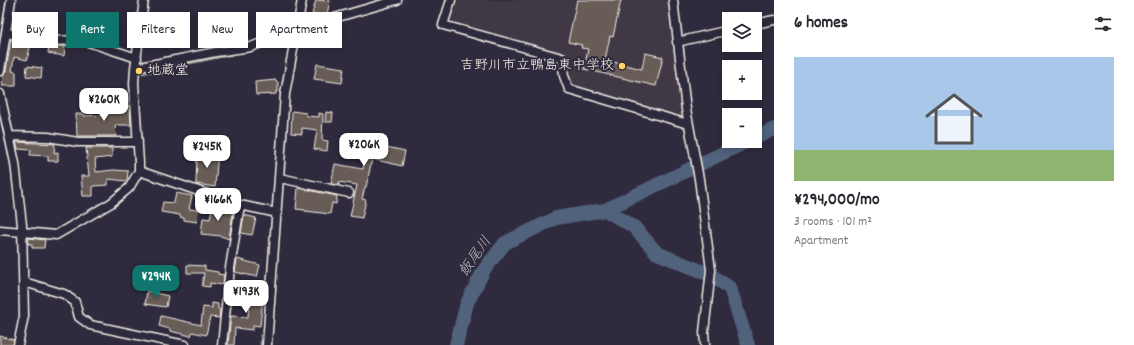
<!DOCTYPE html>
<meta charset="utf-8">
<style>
:root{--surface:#fff;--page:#f2f2f3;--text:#2b2b33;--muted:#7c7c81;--line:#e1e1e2;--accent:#0f766e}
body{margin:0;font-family:Dekko,"Klee One",sans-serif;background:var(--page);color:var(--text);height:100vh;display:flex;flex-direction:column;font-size:15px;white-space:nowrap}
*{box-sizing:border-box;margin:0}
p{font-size:13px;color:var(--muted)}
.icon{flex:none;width:22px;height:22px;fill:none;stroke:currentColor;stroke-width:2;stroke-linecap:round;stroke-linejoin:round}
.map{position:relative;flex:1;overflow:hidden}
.details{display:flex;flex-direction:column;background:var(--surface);width:360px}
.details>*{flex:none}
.top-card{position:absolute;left:12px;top:12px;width:380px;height:36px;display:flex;gap:8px}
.tools{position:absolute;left:722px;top:12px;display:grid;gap:8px}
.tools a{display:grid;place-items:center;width:40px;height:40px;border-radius:0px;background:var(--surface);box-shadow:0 2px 10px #0003;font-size:20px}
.price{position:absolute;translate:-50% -34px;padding:0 9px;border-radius:8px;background:#fff;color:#222;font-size:13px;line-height:26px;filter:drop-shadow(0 1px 2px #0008)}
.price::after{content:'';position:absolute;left:50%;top:24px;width:12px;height:9px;margin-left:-6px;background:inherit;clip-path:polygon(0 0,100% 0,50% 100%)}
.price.active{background:var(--accent);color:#fff}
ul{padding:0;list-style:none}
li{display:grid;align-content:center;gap:8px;height:212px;padding:0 20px}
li+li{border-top:1px solid var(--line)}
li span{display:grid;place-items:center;height:124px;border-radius:0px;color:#555}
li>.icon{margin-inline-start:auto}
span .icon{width:72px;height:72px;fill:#fffc;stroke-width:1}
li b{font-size:17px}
h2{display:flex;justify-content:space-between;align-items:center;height:48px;padding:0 20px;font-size:17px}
.tag{padding:0 14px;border-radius:0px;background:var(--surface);box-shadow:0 2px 10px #0003;font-size:14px;line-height:36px}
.tag.active{background:var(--accent);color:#fff}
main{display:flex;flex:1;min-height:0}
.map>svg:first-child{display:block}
.built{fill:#403945}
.green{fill:#566b65;stroke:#a5aea6}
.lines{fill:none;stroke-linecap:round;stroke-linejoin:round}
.stream{stroke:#929ba7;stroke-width:2.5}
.river{stroke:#51627b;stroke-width:14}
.building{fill:#685c57;stroke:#f4f1e8}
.minor-casing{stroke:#f4f1e8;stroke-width:11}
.minor{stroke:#2f2a3d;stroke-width:8}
.poi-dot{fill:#ffd166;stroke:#2f2a3d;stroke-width:1.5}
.labels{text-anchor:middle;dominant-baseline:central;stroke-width:4;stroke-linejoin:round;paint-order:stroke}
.poi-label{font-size:14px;fill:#f4f1e8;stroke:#2f2a3d;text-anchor:end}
.water-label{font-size:15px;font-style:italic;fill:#b3b8bc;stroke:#2f2a3d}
</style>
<main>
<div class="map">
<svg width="774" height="345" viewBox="0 0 774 345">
<rect width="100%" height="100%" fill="#2f2a3d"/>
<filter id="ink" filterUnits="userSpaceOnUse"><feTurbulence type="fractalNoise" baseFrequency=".025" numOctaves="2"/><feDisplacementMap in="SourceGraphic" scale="8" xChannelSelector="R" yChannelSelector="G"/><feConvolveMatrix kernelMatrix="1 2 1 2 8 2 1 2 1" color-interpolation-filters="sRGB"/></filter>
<g filter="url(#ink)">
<path class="built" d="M455,0H670L672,31L683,119L574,87L569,77L566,54L453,24L450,17Z"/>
<path class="green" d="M235,52L232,55L142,74V69Z"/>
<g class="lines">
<path class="stream" d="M261,345V335"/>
<path class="river" d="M755,138L774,129
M605,210L634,227L657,253L711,275L730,288L748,345
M456,345L467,303L484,270L505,243L556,218L605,210L748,141"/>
</g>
<path class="building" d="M316,0L330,1L327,14L322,16L312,14Z
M577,0H621L613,37L610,36L605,60L642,69L645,53L663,57L656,86L584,69L588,49L581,48L582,45L568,42Z
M11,39L31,43L27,60L14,57L12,71L16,72V86H2L3,76L6,71Z
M49,46H65L64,56L48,53Z
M317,64L344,68L342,83L314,79Z
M27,66L42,68L41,78L26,76Z
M276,80V82H278V91H276V94L256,95L255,82Z
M104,104L130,106L131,125H115L116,136H77L76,114H84V116L105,115Z
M292,111L306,113L307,116L319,117V113L323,114L322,140L328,141L327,151L314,149L317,130L302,128V134L291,133Z
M326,112L333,113L332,122H325Z
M365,135L383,139L382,146L405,151L402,166L372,159L366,187H365L362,199L366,200L362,218L350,216L357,185L339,182V185L331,184L335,164L363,169L365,157L345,153L348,138L364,141Z
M16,142L55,144L54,153L58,152V161H48V156L30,155L31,150L18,149Z
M86,148H112V157L95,159L96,172L113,170L128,171L127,181L108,179V185L93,186V196H83L81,176H89Z
M206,151L218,152L215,187L196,184L197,154H206Z
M298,188L337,196L336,204L332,203L330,214L305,211V210L296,209Z
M176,193L192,196L189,209L198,210L197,222L184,220V218L180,217V215L161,212L163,202L174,203Z
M213,202L229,207L228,211L233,212L229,239L221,236L201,234L203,218L210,219Z
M244,215L256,218L252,235L241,233Z
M29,238L45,240L44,248H32V244H28Z
M237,259L260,265L257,277L235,272Z
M187,265L205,266V270L218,272V274L224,275L223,285L210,283V287L202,286L204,273H187Z
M147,291L168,296L166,307L145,304Z
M233,291L244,292L249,295L263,297L261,317L260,326L253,325V330L235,328L234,345H228L231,316L248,317L249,302L232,300Z
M212,303L218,304V309L220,310L219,318L210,317L206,335L192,332L191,336L170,331V329L159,326L161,316L201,325L203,307L212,308Z
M0,336L14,340L13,345H0Z"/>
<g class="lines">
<defs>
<path id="minor" d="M451,0L443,25L562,58L564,76L569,89L688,124
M673,0L686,109L699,179L711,270L704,332L705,345
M755,24L774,20
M7,33L49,41L82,40L137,58
M677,42L729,30
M135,68L216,52L251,47L296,29L397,0
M0,71L11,0
M0,94L15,163L22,225L24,316L18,345
M9,136L48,137L78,142H138
M139,171L240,205L277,213
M280,178L349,193
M0,230L56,235L111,203L129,188L139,171V163L134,83L135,68L144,0
M24,282L64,294L75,302L79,317L90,325L185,345
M222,345L230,268L240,205
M267,345L285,94L302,0"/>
</defs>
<use href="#minor" class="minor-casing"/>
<use href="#minor" class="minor"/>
</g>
</g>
<g class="poi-dot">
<circle cx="622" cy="66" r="4"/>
<circle cx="139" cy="71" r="4"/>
</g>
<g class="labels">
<g class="poi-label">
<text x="614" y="66">吉野川市立鴨島東中学校</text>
<text x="147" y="71" text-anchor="start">地蔵堂</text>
</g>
<g class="water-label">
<text transform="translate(476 257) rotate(-55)">飯尾川</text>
</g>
</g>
</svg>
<div class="tools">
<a><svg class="icon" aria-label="layers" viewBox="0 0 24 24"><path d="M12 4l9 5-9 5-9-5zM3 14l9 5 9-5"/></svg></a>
<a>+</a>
<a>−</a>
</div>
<b class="price" style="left:104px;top:122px">¥260K</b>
<b class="price" style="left:364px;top:167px">¥206K</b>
<b class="price" style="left:207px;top:169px">¥245K</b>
<b class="price" style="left:218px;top:222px">¥166K</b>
<b class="price active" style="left:156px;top:299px">¥294K</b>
<b class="price" style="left:246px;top:314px">¥193K</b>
<div class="top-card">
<a class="tag">Buy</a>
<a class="tag active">Rent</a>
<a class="tag">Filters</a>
<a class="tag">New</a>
<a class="tag">Apartment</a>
</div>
</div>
<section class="details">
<h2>6 homes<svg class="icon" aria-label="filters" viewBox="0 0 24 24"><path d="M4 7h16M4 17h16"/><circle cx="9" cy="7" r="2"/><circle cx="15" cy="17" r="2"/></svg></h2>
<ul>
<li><span style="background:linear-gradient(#a9c7e8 75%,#8fb573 0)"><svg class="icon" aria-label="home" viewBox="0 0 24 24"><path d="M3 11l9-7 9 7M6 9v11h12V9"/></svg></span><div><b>¥294,000/mo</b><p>3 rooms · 101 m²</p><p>Apartment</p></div></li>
</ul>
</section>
</main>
